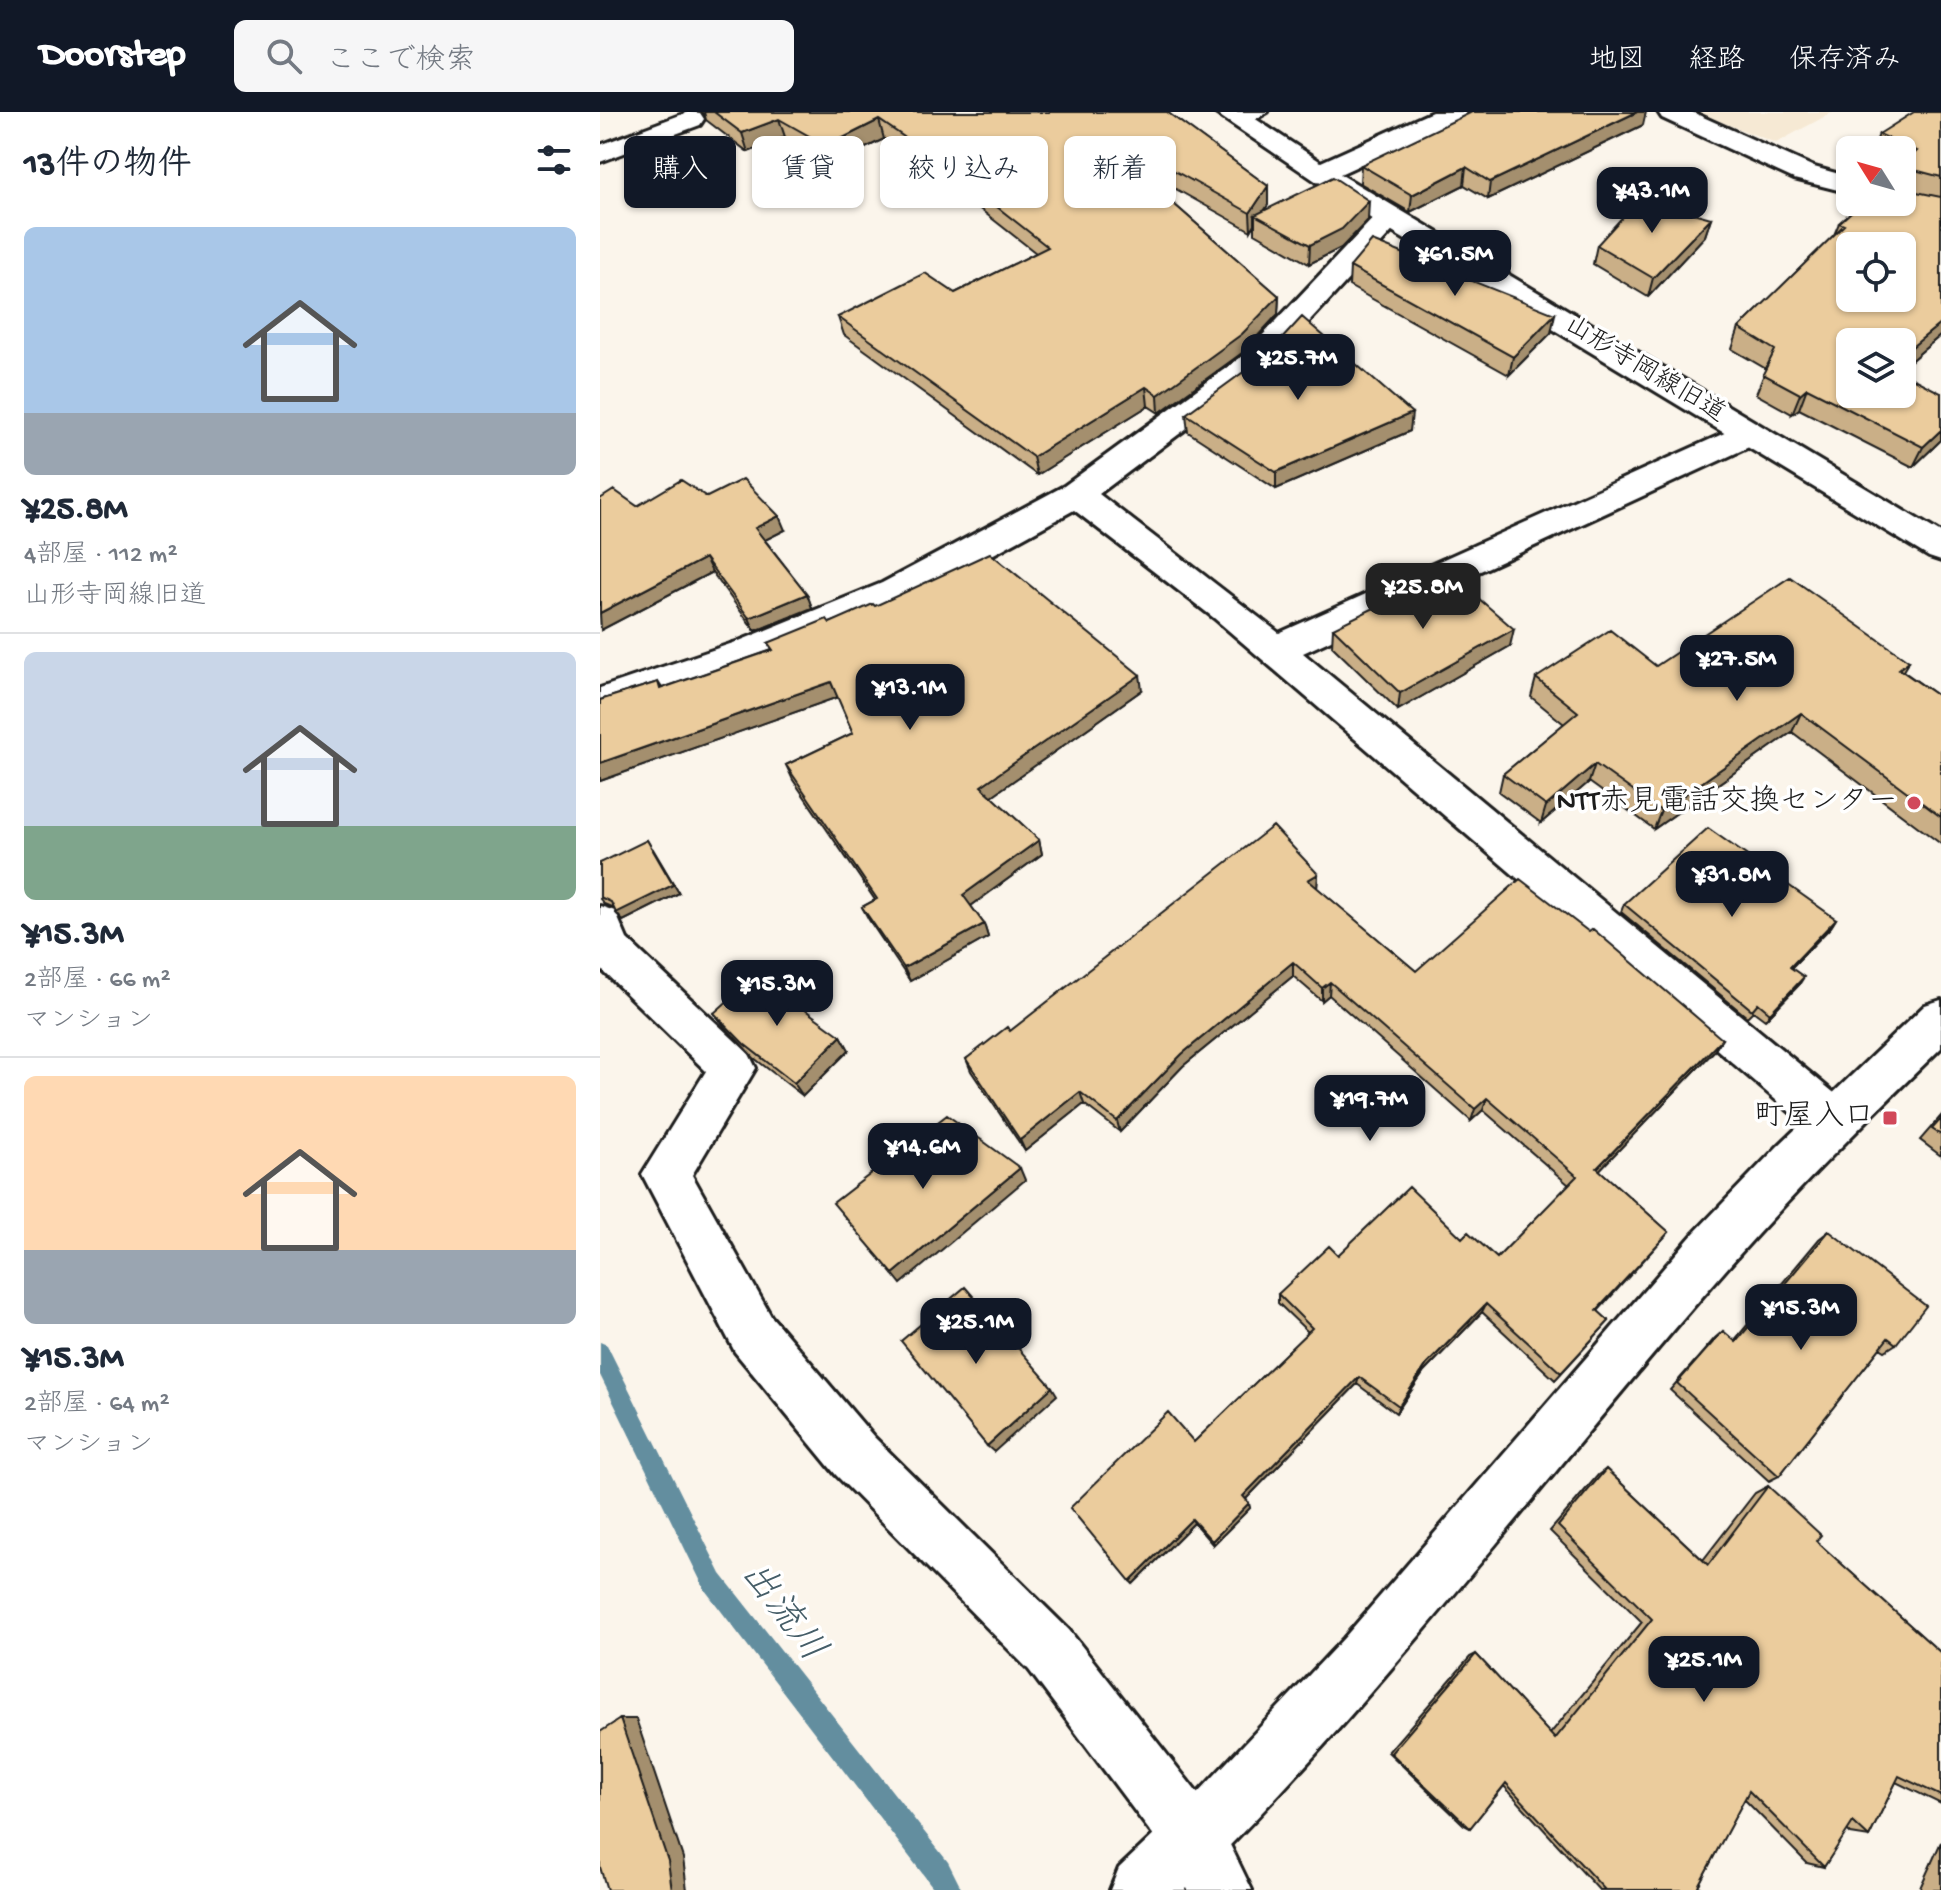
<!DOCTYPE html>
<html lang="ja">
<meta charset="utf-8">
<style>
:root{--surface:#fff;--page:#f6f6f7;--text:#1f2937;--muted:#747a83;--line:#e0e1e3;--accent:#111827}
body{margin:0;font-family:"Gochi Hand","Klee One",sans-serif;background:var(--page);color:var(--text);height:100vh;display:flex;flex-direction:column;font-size:30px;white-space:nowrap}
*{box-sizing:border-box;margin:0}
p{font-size:26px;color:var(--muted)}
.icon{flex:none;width:44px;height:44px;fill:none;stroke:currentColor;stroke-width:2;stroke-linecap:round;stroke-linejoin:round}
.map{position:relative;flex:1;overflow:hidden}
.details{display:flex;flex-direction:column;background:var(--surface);width:600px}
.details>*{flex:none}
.hud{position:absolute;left:24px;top:24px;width:760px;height:72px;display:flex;gap:16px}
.needle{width:52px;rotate:307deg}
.fabs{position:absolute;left:1236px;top:24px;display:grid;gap:16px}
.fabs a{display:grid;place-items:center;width:80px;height:80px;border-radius:12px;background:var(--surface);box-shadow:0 2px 6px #0004;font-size:40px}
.price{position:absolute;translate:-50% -68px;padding:0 18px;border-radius:16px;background:var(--accent);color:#fff;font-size:26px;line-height:52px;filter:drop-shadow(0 2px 4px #0008)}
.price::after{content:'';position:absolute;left:50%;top:48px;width:24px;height:18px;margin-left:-12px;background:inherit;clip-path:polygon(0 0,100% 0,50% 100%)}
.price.active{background:#222;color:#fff}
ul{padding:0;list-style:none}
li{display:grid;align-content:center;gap:16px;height:424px;padding:0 24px}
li+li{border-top:2px solid var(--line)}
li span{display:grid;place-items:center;height:248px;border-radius:12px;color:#555}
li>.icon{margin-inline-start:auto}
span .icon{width:144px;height:144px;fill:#fffc;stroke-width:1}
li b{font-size:34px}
h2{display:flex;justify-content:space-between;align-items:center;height:96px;padding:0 24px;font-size:34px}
.tag{padding:0 28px;border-radius:12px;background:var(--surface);box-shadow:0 2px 6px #0004;font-size:28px;line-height:72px}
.tag.active{background:var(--accent);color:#fff}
header{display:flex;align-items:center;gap:48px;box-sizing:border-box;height:112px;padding:0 40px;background:var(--accent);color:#fff}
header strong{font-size:38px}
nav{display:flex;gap:44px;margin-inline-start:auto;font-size:28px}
.search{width:560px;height:72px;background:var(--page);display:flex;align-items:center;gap:20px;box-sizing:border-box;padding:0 28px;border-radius:12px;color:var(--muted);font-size:30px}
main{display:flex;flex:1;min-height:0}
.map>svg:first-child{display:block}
.built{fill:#f6e9d4}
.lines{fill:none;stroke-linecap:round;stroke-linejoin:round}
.stream{fill:#648e9f;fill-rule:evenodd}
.service-casing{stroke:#1c1c1c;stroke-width:6}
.minor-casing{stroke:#1c1c1c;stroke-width:6}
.tertiary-casing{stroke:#1c1c1c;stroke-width:6}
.service{fill:#fff;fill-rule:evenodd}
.minor{fill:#fff;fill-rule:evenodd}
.tertiary{fill:#fff;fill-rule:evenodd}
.wall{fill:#caaf87;stroke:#1c1c1c;stroke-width:2}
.shaded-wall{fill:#a48f6e;stroke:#1c1c1c;stroke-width:2}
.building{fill:#ebcc9d;stroke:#1c1c1c;stroke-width:2;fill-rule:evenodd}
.poi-dot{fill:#d1495b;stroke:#fff;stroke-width:3}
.labels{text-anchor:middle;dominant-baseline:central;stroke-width:7;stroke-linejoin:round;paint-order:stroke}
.far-street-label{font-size:26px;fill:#1c1c1c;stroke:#fff}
.poi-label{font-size:30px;fill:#1c1c1c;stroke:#fff;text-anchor:end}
.near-water-label{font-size:38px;font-style:italic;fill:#465e68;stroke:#fff}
</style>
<header>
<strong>Doorstep</strong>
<div class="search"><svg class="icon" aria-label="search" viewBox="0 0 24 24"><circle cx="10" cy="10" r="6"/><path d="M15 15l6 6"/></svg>ここで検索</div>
<nav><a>地図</a><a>経路</a><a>保存済み</a></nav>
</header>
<main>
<section class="details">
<h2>13件の物件<svg class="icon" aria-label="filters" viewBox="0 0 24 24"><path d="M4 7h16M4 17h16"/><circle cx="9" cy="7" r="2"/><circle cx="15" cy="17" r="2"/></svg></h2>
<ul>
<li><span style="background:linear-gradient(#a9c7e8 75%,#9aa5b1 0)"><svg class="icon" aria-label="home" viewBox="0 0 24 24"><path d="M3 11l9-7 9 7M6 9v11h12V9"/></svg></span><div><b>¥25.8M</b><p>4部屋 · 112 m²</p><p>山形寺岡線旧道</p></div></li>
<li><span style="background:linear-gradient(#c9d6e8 70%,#7fa58c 0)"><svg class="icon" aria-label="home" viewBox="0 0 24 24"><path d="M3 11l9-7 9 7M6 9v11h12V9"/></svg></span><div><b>¥15.3M</b><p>2部屋 · 66 m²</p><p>マンション</p></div></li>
<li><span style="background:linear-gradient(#ffd9b3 70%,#9aa5b1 0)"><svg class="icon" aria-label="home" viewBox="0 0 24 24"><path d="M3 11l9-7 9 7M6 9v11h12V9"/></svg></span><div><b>¥15.3M</b><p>2部屋 · 64 m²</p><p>マンション</p></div></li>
</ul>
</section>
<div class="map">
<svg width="1341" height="1778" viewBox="0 0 1341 1778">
<rect width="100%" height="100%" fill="#fbf5eb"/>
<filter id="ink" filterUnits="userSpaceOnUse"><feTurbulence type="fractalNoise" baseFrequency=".0125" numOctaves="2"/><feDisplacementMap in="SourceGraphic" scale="16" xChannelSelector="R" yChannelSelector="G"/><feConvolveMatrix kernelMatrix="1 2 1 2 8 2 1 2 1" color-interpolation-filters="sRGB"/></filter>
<g filter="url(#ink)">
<path class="built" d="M1095,0H1233L1176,31Z"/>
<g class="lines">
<path class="stream" d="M0,1230L7,1233L121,1462L348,1750L362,1778H335L105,1478L0,1263Z"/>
<defs>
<path id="service" d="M643,0H668L647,12H633V4Z"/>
<path id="minor" d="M88,0L100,1L104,7L100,13L0,50V33Z
M1058,0H1092L1214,55L1250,65V81L1194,67L1062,6Z
M789,98L799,100L803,106L799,112L666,257L499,382L679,521L1138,315L1150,312L1162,315L1166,322L1162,329L703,541L1250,994L1257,1009L1250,1024L1234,1030L1218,1024L614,506L474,398L308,489L165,547L0,605V576L139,529L282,471L464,374L644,243L779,100Z
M0,794L15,799L27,827L149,942L156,956L92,1063L171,1204L274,1325L469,1518L617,1706L652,1778H588L573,1750L429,1558L236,1363L135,1240L42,1062L106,959L0,856Z"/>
<path id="tertiary" d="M614,0H645L721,50L832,0H866L862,6L740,62L1341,421V449L1329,445L779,112Z
M1341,888V936C1269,1006 1197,1077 1130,1153C947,1361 784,1585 585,1778H510L519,1756L597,1682L744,1526L1094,1121L1178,1034L1325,893Z"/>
</defs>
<use href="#service" class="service-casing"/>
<use href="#minor" class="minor-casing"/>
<use href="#tertiary" class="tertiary-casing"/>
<use href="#service" class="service"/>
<use href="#minor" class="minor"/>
<use href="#tertiary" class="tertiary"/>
</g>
<path class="wall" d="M104,0H570L568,1L668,74V93L664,98L768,108L741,136L709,152L655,121V112L651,119L565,71L559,79L679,184L678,202L642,241L559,301L548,294L437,363L244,223L238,205L355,181L436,141L339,65L284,27L232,52L185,25L148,40L106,8Z
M1341,0V223L1302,256V230L1250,282L1341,281V328L1313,355L1199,297L1192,302L1156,282L1166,257L1132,237L1139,216L1234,123L1239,111L1302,90V38H1273L1279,22Z
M1043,13L888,87L864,73L810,100L760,71L761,53Z
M1111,106L1105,124L1048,185L993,152L997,133Z
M750,155L951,221L909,263L749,174Z
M586,302L810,319L676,377L588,320Z
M107,385L185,418L165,428L207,482L212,496L155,519L112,460L1,518L0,387L37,394Z
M275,494L542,578L391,684L439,728L442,742L371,794L384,812L388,825L310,869L269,808L262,795L275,788L193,668L186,653L253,621L238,585L0,669V588L58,570L62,576L172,538L168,531L230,511Z
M733,516L910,534L798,598L732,534Z
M1309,549L1303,559L1341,586V732L1192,620L1054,717L989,670L941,711L899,680L903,662L964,612L931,585L936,566L1056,554Z
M53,737L79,781L23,809L14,796L4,792L0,787V751Z
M718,762L717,776L816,859L1122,927L1114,939L999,1058L1069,1120L998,1199L1009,1209L955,1268L882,1200L824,1260L796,1301L757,1272L646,1387L650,1396L613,1433L594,1411L533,1472L594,1330L708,1220L678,1191V1182L738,1143L862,1126L897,1146L969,1073L883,998L871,1009L729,883L722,889L693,864L583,954L520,1020L484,992L425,1039L371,959L366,947L410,919Z
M1024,792L1236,807L1231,815L1191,856L1199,873L1165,908L1153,899L1147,905L1021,800Z
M114,901L241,924L249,938L203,984L154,946L125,915Z
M1341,1004V1044L1320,1028Z
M1229,1119L1296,1232L1285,1239L1280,1236L1179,1364L1169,1369L1070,1278L1115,1226L1123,1219L1134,1229L1219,1127Z
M1006,1357L1103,1448L1155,1381L1168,1374L1216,1429L1341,1541V1692L1296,1670L1269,1725L1251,1722L1247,1718L1224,1755L1207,1751L1144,1687L1098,1774L1103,1778H999L904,1674L870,1716L864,1713L788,1640L870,1545L876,1542L950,1622L1042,1510L950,1419L998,1363Z
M1341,1730V1778H1319Z"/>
<path class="shaded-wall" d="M1037,0H1046L1043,13L888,87L890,70Z
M179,7L185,25L148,40L142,21Z
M279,8L284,27L232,52L227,34Z
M564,53L565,71L552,89L550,71Z
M866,55L864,73L810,100L812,83Z
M1307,67L1302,80V68Z
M668,74V93L660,105L655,103V112L651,119L650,101Z
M769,89L768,108L741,136L709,152L710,133Z
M1111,106L1105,124L1048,185L1053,166Z
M679,184L678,202L642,241L559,301L558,283Z
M955,202L951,221L909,263L913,245Z
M1341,211V223L1302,256V243Z
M546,275L548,294L437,363L433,345Z
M1207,276L1199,297L1192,302L1200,282Z
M812,301L810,319L676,377V360Z
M1341,318V328L1313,355L1323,335Z
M179,404L185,418L161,430L155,416Z
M105,446L112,460L1,518L0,501Z
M207,482L212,496L155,519L149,506Z
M914,517L910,534L798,598L800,581Z
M540,563L542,578L385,689L381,674Z
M231,570L238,585L0,669V651Z
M1201,601L1192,620L1054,717L1061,699Z
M995,652L989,670L941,711L946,694Z
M47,728L79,781L23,809L16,801Z
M439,728L442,742L368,796L363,783Z
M718,762L717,777L708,768Z
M1236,807L1231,815L1185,862L1190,855Z
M384,812L388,825L310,869L304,856Z
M693,850V864L583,954L520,1020L517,1009L582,942Z
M1204,865L1199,873L1165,908L1170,901Z
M730,870L729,883L722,889V876Z
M241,924L249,938L203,984L194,971Z
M1122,927L1114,939L991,1067L997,1056Z
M480,980L484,992L425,1039L420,1028Z
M887,986L883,998L871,1009L875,997Z
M420,1056L425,1068L301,1172L293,1162Z
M886,1192L882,1200L824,1260L796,1301L799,1294L827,1252Z
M759,1265L757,1272L644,1389L643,1384Z
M452,1275L457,1283L394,1340L387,1334Z
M649,1391L650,1396L613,1433L612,1429Z
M592,1407L594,1411L533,1472L530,1469Z
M20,1607H36L83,1746L87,1778H72Z"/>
<path class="building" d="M114,0H567L668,74L650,101L564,53L550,71L679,184L642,222L558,283L546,275L433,345L238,205L325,161L355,181L448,135L335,46L279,8L227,34L179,7L142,21Z
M872,0H1037L890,70L866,55L812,83L761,53Z
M1314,0H1341V65L1311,57L1307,67L1302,68V53L1317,39L1279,22Z
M733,65L769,89L742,117L710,133L655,103Z
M1302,77L1341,85V211L1302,243V230H1250V282H1302V261L1341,281V318L1323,335L1207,276L1200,282L1163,262L1175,238L1139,216L1244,113L1239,111L1262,90H1302ZM1250,134H1302V186H1250Z
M1040,86L1111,106L1053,166L997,133Z
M772,129L955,202L913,245L750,155Z
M702,205L812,301L676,360L586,302L668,242Z
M143,367L179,404L155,416L207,482L149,506L105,446L0,501V387L14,378L37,394L81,368L107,385Z
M390,441L540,563L381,674L439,728L363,783L384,812L304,856L262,795L277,787L186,653L253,621L231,570L0,651V588L58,570L60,577L173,538L168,531L227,507L230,511L273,492L275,494Z
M848,460L914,517L800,581L733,516Z
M1190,465L1309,549L1299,557L1341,586V705L1201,601L1061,699L995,652L946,694L903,662L978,600L936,566L1010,518L1056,554Z
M673,714L718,762L708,768L816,859L920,767L989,820L993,817L1122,927L997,1056L1069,1120L997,1198L1009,1209L961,1261L886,1192L827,1252L799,1294L759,1265L643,1384L649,1391L612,1429L592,1407L530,1469L470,1396L568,1300L594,1330L712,1216L678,1182L729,1134L738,1143L809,1075L862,1126L868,1120L897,1146L977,1064L887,986L875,997L730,870L722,876L693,850L582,942L517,1009L480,980L420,1028L366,947L407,915L410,919Z
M1108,716L1236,807L1190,855L1204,865L1170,901L1158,891L1152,898L1024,792Z
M47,728L73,773L16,801L11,790L0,785V751Z
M157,863L241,924L194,971L144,932L114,901Z
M347,1003L420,1056L293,1162L233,1091Z
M1341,1007V1023L1332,1017Z
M1229,1119L1326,1194L1296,1232L1288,1226L1179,1364L1077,1271L1123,1219L1136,1230Z
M365,1175L452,1275L387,1334L301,1229Z
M1006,1357L1108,1453L1168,1374L1221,1423L1216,1429L1341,1541V1684L1299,1664L1269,1725L1253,1710L1224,1755L1149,1679L1098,1774L1103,1778H1005L906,1671L870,1716L791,1641L876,1542L955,1627L1052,1507L958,1414Z
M20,1607L68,1749L72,1778H7L0,1755V1620Z"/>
</g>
<g class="poi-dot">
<circle cx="1314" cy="691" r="8"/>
<rect x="1282" y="998" width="16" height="16" rx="4"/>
</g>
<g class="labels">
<g class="far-street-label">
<text transform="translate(1044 259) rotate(31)">山形寺岡線旧道</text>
</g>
<g class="poi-label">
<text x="1298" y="691">NTT赤見電話交換センター</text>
<text x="1274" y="1006">町屋入口</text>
</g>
<g class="near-water-label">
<text transform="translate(181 1501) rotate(53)">出流川</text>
</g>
</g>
</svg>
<div class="fabs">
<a><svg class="needle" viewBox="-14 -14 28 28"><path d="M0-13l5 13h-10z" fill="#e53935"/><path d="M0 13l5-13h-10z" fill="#747a83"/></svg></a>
<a><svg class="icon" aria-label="locate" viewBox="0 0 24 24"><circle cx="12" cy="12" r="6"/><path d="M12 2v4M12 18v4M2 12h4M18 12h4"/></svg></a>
<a><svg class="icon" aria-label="layers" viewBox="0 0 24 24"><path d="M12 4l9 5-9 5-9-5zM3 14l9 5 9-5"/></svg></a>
</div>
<b class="price" style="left:1052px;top:123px">¥43.1M</b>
<b class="price" style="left:855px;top:186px">¥61.5M</b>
<b class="price" style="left:698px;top:290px">¥25.7M</b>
<b class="price active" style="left:823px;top:519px">¥25.8M</b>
<b class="price" style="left:1137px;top:591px">¥27.5M</b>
<b class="price" style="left:310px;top:620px">¥13.1M</b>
<b class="price" style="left:1132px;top:807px">¥31.8M</b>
<b class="price" style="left:177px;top:916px">¥15.3M</b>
<b class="price" style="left:770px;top:1031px">¥19.7M</b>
<b class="price" style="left:323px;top:1079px">¥14.6M</b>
<b class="price" style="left:1201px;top:1240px">¥15.3M</b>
<b class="price" style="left:376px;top:1254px">¥25.1M</b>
<b class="price" style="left:1104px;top:1592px">¥25.1M</b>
<div class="hud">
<a class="tag active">購入</a>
<a class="tag">賃貸</a>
<a class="tag">絞り込み</a>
<a class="tag">新着</a>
</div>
</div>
</main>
